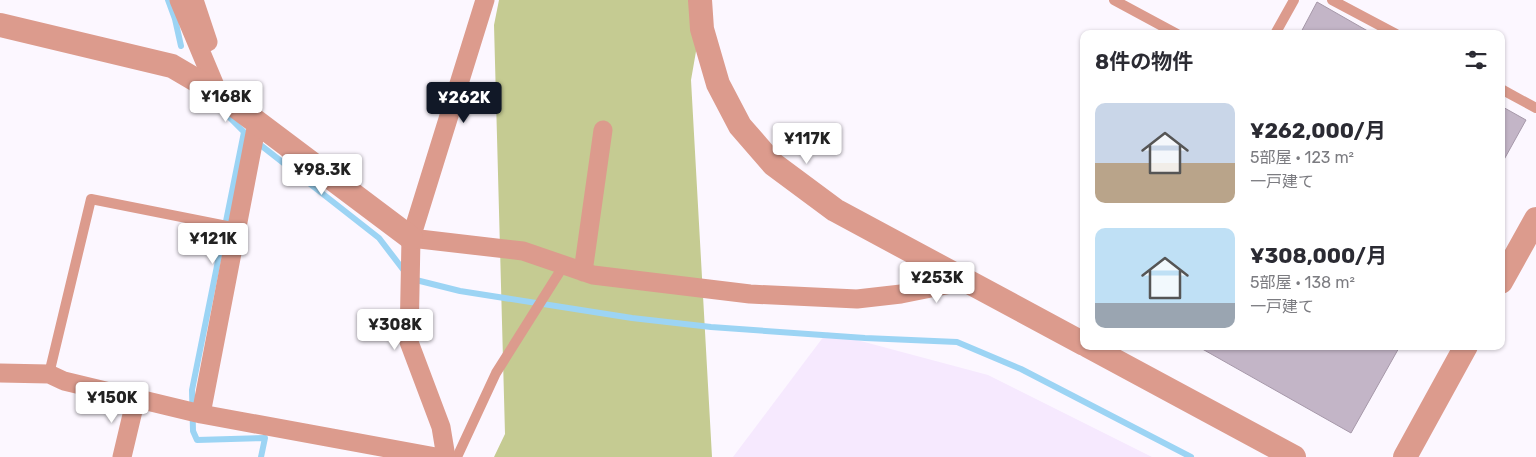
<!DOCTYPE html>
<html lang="ja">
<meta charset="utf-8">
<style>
:root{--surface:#fff;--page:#f7f7f7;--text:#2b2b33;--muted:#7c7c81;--accent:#111827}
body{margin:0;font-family:Rubik,"Noto Sans JP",sans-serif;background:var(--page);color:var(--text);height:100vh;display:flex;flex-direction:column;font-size:19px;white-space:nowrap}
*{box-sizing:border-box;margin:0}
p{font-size:16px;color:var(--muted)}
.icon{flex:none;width:28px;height:28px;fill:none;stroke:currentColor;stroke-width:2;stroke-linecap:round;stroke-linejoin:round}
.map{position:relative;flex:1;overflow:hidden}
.panel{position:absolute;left:1080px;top:30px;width:425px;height:320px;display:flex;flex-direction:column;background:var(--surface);border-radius:10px;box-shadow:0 1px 4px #0004}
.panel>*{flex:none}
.price{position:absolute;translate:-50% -42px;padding:0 11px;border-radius:5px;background:#fff;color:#222;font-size:16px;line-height:32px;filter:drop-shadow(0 1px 2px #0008)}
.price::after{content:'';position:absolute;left:50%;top:30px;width:15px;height:11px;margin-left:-8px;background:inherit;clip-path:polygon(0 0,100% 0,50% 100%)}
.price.active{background:var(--accent);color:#fff}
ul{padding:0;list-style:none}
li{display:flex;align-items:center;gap:15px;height:125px;padding:0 15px}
li span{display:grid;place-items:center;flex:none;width:140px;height:100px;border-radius:10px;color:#555}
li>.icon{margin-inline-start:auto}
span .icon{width:60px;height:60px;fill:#fffc;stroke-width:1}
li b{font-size:21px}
h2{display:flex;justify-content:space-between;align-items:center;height:60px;padding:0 15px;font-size:21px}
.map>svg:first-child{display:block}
.built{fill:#f6e9fe}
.green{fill:#c5cb92}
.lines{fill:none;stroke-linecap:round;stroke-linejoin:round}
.stream{stroke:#9cd4f4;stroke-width:6}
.building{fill:#c3b5c7;stroke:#a698a9}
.service{stroke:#dc9b8d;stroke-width:10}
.minor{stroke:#dc9b8d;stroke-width:19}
.tertiary{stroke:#dc9b8d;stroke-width:24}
</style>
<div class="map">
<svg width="1536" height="457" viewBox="0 0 1536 457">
<rect width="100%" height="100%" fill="#fcf7ff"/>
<path class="built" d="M827,332L988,375L1152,457H733Z"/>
<path class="green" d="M499,0H705L691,80L712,457H494L505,434L494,25Z"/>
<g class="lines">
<path class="stream" d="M168,0L175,19L181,46
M219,107L244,132L379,238L405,272
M244,132L192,390L193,431L197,440L265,438L261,457
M412,279L460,291L632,318L711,327L865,338L957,342L1021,369L1191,457"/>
</g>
<path class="building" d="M1317,2L1373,34H1300Z
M1501,106L1526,120L1501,165Z
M1197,346H1400L1351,433Z"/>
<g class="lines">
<path class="service" d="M1114,0L1177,34
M1332,0L1396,34
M1275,34L1294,0
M1501,89L1536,108
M49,374L91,199L237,228
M457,457L496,373L564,265"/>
<path class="minor" d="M179,0L218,93
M194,0L208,42
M411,238L523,251L593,275L750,294L857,299L901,294L966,281
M583,272L603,130
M0,373L49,374L64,381L201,414L436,457
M201,414L257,123
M122,457L136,398
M446,457L441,427L409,342L411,238L485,0"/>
<path class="tertiary" d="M700,0L702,29L718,84L740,126L773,164L835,210L1084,344
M0,25L172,66L218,93L411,238
M1501,282L1536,219
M1088,346L1294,457
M1405,457L1466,346"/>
</g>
</svg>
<b class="price" style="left:226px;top:123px">¥168K</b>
<b class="price active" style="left:464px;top:124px">¥262K</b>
<b class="price" style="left:807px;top:165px">¥117K</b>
<b class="price" style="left:322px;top:196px">¥98.3K</b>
<b class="price" style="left:213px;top:265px">¥121K</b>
<b class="price" style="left:937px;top:304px">¥253K</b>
<b class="price" style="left:395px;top:351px">¥308K</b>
<b class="price" style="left:112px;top:424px">¥150K</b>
<section class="panel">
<h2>8件の物件<svg class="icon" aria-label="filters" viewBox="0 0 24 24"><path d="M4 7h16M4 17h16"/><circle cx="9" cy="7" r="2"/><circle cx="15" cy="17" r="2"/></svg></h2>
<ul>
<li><span style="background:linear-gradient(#c9d6e8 60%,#b9a48a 0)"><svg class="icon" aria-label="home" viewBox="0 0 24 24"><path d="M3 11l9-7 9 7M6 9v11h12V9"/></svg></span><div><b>¥262,000/月</b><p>5部屋 · 123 m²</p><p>一戸建て</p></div></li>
<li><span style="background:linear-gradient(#bfe0f5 75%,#9aa5b1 0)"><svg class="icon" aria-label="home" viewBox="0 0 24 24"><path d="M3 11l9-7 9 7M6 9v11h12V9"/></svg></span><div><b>¥308,000/月</b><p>5部屋 · 138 m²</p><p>一戸建て</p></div></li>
</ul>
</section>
</div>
